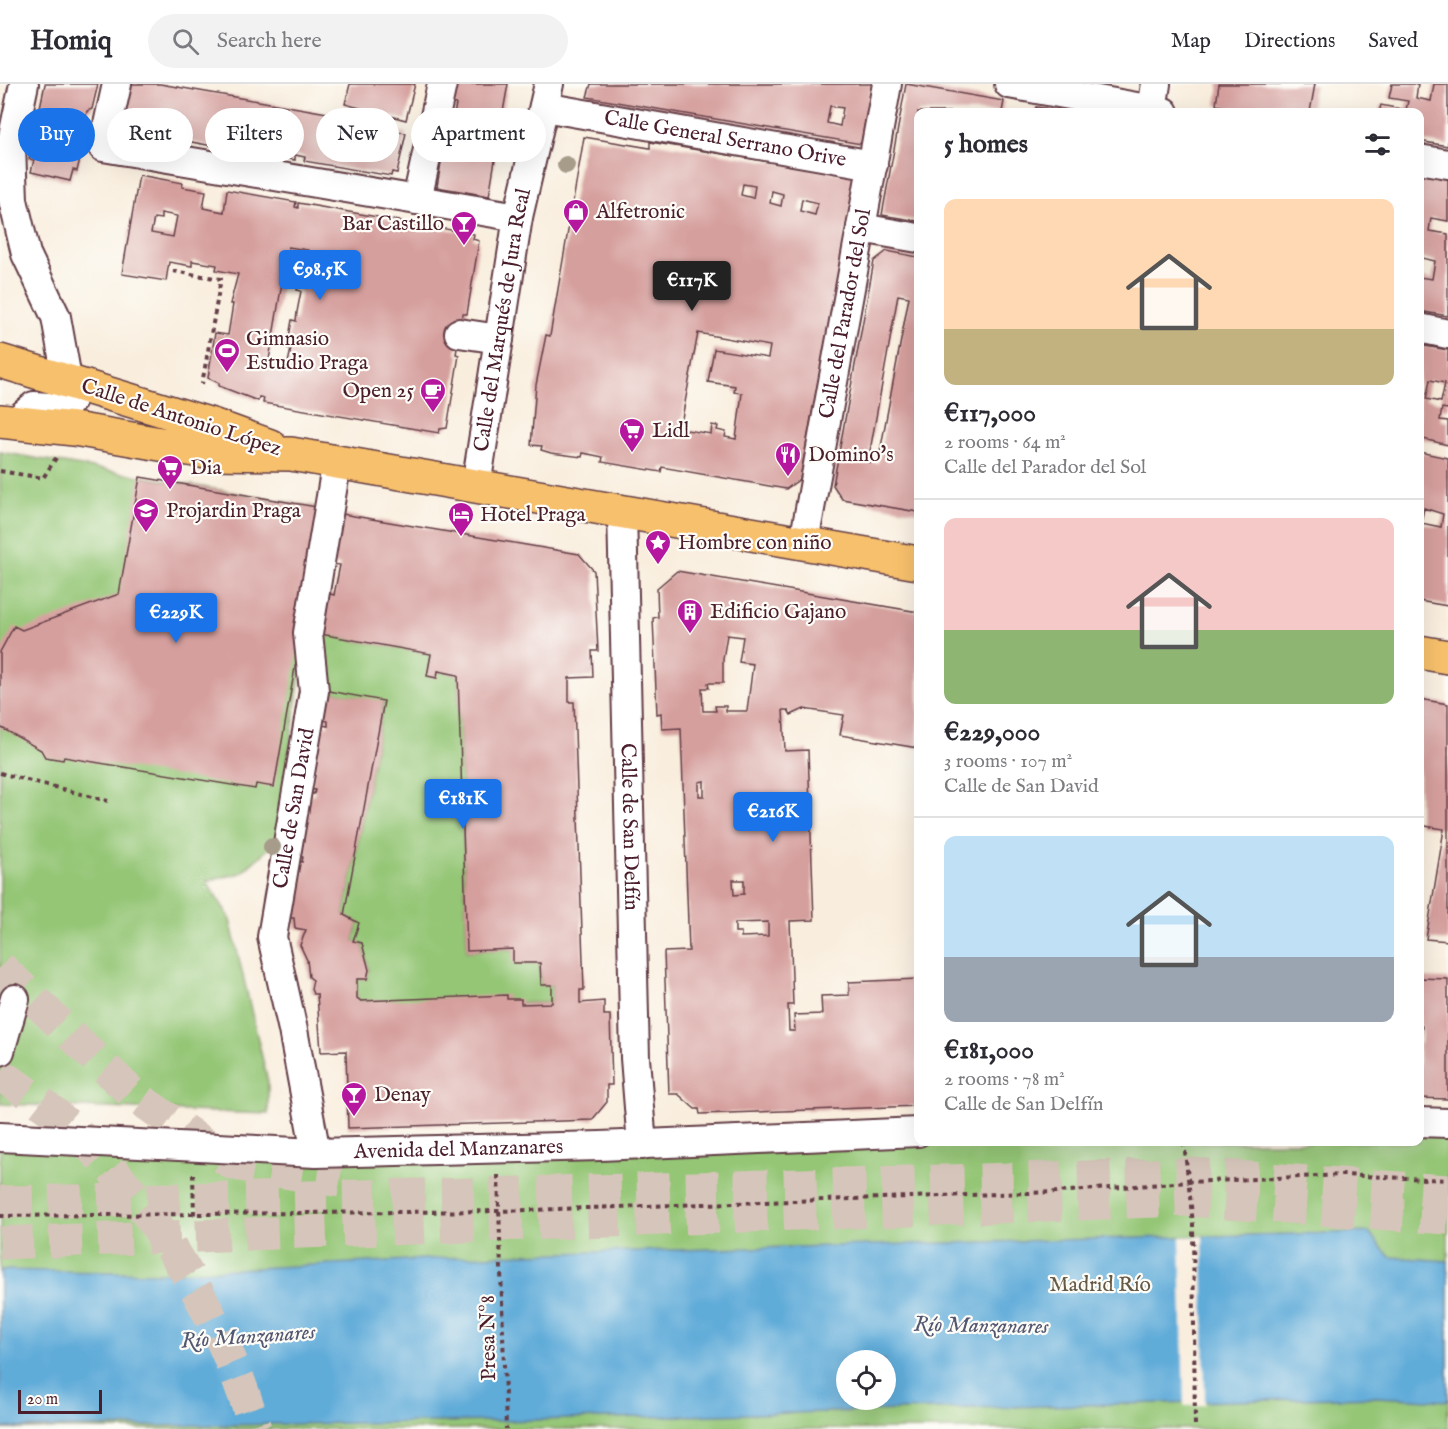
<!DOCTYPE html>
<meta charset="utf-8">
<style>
:root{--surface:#fff;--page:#f2f2f3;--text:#2b2b33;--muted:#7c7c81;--line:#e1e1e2;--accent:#1a73e8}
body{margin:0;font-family:"IM FELL English",serif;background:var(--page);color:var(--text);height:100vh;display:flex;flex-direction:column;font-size:22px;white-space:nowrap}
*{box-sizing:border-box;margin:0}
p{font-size:20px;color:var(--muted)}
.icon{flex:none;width:33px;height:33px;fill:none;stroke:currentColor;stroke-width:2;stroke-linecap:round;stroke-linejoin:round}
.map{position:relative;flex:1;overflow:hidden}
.sheet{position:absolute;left:914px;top:24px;width:510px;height:1038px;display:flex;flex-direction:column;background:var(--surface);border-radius:12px;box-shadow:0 6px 24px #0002}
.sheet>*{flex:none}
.guide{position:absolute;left:18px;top:24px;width:570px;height:54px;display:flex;gap:12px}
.fabs{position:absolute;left:836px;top:1266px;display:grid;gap:12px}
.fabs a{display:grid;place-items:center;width:60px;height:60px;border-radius:50%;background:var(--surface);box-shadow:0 6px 24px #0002;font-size:30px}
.scale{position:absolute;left:18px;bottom:15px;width:84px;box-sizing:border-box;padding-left:6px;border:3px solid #4a1f2b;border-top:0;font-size:16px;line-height:21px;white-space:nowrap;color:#4a1f2b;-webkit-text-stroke:4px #fdfcf7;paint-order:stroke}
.price{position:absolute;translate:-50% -51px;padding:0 14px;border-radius:6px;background:var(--accent);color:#fff;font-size:20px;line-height:39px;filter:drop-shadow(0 2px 3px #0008)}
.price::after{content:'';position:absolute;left:50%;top:36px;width:18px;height:14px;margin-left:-9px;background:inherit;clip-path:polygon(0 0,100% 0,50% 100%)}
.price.on{background:#222;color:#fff}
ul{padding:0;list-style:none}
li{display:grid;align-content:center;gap:12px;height:318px;padding:0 30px}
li+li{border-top:2px solid var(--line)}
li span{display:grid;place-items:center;height:186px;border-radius:12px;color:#555}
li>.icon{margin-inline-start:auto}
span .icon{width:108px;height:108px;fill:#fffc;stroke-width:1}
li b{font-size:26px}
h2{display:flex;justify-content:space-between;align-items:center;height:72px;padding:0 30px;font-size:26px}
.tag{padding:0 21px;border-radius:27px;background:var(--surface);box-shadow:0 6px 24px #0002;font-size:21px;line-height:54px}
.tag.on{background:var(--accent);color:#fff}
header{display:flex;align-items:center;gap:36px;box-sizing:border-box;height:84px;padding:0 30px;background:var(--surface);border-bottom:2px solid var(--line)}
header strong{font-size:28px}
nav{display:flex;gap:33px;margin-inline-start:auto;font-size:21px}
.search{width:420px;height:54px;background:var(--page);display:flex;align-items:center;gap:15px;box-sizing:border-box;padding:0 21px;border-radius:33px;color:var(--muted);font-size:22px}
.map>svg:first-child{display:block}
.green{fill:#94c676;stroke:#6f7250;stroke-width:1.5;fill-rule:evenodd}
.water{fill:#61acd9;stroke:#566682;stroke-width:1.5;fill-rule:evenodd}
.pier{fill:#f9eede}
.building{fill:#d59f9d;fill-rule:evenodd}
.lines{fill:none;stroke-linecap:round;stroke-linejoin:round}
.highway-tunnel{stroke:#d6c5ba;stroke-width:33;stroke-dasharray:33 16;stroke-linecap:butt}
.minor-casing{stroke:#643e46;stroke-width:32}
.major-casing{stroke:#643e46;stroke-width:36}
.path{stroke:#643e46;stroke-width:4;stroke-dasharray:4.5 4.5;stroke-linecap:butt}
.minor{stroke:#fff;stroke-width:28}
.major{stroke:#f7c06c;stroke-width:33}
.tree{fill:#a79c8a}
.labels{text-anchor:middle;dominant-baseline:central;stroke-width:4.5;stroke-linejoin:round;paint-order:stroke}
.street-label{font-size:21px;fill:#4a1f2b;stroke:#fdfcf7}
.poi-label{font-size:21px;fill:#4a1f2b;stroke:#fdfcf7;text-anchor:start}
.park-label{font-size:21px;fill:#645945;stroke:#fdfcf7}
.water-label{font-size:22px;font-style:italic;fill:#535771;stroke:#fdfcf7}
</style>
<header>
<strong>Homiq</strong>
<div class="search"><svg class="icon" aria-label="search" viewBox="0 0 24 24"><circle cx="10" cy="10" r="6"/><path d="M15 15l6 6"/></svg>Search here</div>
<nav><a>Map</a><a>Directions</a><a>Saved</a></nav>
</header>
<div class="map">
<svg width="1448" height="1345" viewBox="0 0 1448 1345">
<rect width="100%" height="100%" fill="#fdfcf7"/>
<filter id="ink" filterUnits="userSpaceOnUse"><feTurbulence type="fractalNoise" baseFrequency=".0167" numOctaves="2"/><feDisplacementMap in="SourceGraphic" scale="12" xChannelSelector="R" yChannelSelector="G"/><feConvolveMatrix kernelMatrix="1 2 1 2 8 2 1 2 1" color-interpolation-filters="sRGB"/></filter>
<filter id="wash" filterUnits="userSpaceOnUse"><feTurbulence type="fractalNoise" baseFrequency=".008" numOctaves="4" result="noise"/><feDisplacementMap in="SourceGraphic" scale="24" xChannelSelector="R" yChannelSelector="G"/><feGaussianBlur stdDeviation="1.35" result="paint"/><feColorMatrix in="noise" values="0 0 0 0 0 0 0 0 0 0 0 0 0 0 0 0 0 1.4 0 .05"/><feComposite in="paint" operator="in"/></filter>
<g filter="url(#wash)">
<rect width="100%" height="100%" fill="#f9eede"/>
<path class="green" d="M0,368L323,424L277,757L241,789L206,797L229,832L268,998V1030L0,1020Z
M320,550L431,570L427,592L437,593L438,587L458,591L467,867L513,865L514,879H540L541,901H552V919L361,917L357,914V895H367L369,886L362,859L353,857L359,839L344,831L384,618L334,608Z
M1419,1052H1448V1345H0V1061L801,1063L948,1058H1419ZM846,1276H885V1316H846Z"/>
<path class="water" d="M1368,1148L1390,1173L1448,1177V1317L1376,1313L500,1337L0,1344V1186L159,1189L521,1170ZM846,1276H885V1316H846Z"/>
<path class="pier" d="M1203,1152L1205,1321L1184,1322L1180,1153Z"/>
<g id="blocks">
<path class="building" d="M45,0H98L92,25L87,27L85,37L89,38L77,87L73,86L70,97L31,88L34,76L29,75Z
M130,0H160L327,29L376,40L375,44L406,49L397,89L392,88L391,92L304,77L305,73L295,71V76L221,63L222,58L213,56V62L127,46L128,42L123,40Z
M350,0H415L406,36L345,20Z
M455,0H508L503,28L499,27L497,39L501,40L489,112L437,103L449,31H454L456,20L452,19Z
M591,0H872L861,60L587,13ZM830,22L843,24L840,42L827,39Z
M906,0L1004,17L1002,28H918V137L882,131Z
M1219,0H1315L1310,28H1256L1216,21Z
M1392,0H1418L1416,14L1431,17L1434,0H1448V62L1419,57V28H1379L1381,21L1406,26L1408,17L1389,14Z
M1036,23L1063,27V28H1035Z
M584,53L650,64V58L856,92L800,395L786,405L662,383L661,388L602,378L603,373L583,369L582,373L551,369L541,366L542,362L531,361L536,301L546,251L550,252ZM743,100L755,102L753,114L741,111ZM772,107L783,110L781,122L770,119ZM802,115L818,119L815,131L800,127ZM698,249L770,262L768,274L714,265L708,298L735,302L734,308L742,309L736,355L725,353L726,348L717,346L718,342L712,341L711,350L680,345Z
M1419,88L1448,95V137L1431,134L1429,147L1448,150V232L1419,227V193L1432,195L1435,177L1422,174L1419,186Z
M139,91L183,99L182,103L206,107L203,124L224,128L227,106L296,118L295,123L298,124V119L474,150L473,155L479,157L467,230H463L456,270L459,271L447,344L440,345L439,349L263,319L264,314L259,313L258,317L219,302V299L208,294L215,249L228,251L233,220H230L238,190L216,186L217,181L192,177V182L169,178L166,197L122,190ZM161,129L177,132L173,153L151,149L154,134L161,135ZM288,163L308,166L305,181L301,180L297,206L301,207L297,228L296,237L292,236L287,264L291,265L288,279L269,276Z
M887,167L918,173V428L842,415L833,401L874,177ZM898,211L909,213L878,379L868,378Z
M1419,261L1448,266V325L1442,324L1440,336L1448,337V361L1419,354ZM1430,296L1445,299L1441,318L1426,315Z
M1419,368L1448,374V522L1419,517ZM1424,424L1443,430L1441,443L1421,439Z
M140,393L323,424L274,703L256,700L255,705L64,673L63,676L45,673L41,666L0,643V568L14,542L22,546L119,510Z
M336,429L579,470L594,487L598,567H592L593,593L569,594V618H574L584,906H580V919L604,917V931H610L612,1001H607V1018L592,1036L348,1044L346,967L321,968L317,910H313L311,905L313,896L309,893L307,876L300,861L306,846L295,844L294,834H291L288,827L297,777L302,778L303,773L298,772L310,710H314L315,706L311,705L322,641L328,642V637L323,636L329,607L384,617L344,831L359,839L353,857L362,859L369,886L367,895H357V914L361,917L507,911V915H521V920L552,919V901H541L540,879H513V865L467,867L458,591L438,587L437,594L427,592L431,570L320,550L327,509L334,511L340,481L327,479Z
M677,487L918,528V664L840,651L844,631L804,625L791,631L788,626H783L785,667L808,666L814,836L790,837L793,921H788L789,947H795L794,931L822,930L821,912L849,911V898L918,895V1022L700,1030L699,1025H695L678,1010H669L664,868L689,867L681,644L662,645L661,629L657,630L653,534L658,533L657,504ZM727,551L743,553L739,578L753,580L747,627H726V622H715L716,627H703L702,604H709L708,599H723V575ZM704,697V712H699V698ZM753,711H756V717L764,716V725H753ZM733,796H744V810L734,811ZM768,838V852L741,853V848H735V839Z
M1419,615L1448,620V857L1426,855L1444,745L1419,741Z
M1419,894L1448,895V1015L1419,1014V960H1421L1422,942H1419Z"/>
</g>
</g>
<g filter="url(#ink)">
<use href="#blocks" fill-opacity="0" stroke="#643e46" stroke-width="1.5"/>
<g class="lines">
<path class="highway-tunnel" d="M0,883L135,1012L233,1080L340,1097
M0,991C120,1061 217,1213 255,1345
M0,1118L485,1110L1190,1090L1448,1107
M0,1159L1185,1116L1448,1134"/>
<defs>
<g id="minor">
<path d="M117,0L103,63L518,133"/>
<path d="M1009,0L1164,28"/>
<path id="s1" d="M544,23L873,81"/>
<path d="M1152,26L1156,0"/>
<path d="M1419,75L1448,80"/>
<path d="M417,116L442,0"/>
<path d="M861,144L918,154"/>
<path d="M1419,244L1448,250"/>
<path d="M459,249L499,255"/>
<path d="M15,338L34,322L62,324L71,317L56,233L26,170L13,116L11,62L24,0"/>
<path id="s2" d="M476,402L518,133L549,0"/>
<path id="s3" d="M622,427L635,974L642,1061"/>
<path id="s4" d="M804,458L887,0"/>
<path d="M0,967L15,915"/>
<path d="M1419,1038L1448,1039"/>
<path id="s5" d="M0,1053L316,1069L600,1062L918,1048"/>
<path id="s6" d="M316,1069L293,946L272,853L314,607L308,549L337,377"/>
</g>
<path id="major" d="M0,277L212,341L270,362
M0,337L74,345L212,369L291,370L918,479
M1419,568L1448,573"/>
</defs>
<use href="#minor" class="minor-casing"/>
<use href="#major" class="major-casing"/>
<path class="path" d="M173,187L221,195L202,300
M0,387L43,394L56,374
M0,689L108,717
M1184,1058L1193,1140L1195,1345
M193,1090L194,1131
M498,1091L506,1345
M0,1132L500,1127L1057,1108L1188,1098L1342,1091L1448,1096"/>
<use href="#minor" class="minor"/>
<use href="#major" class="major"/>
</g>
<g class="tree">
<circle cx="566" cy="81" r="9"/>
<circle cx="272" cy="763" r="9"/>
</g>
</g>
<defs>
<symbol id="shop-pin" viewBox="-11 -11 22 30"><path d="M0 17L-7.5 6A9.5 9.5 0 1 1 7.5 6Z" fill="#b5179e" stroke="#fdfcf7"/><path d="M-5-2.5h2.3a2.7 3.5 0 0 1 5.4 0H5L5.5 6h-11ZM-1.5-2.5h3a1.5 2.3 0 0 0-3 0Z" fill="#fff"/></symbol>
<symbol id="bar-pin" viewBox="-11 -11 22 30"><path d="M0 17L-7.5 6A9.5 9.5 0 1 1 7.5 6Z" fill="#b5179e" stroke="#fdfcf7"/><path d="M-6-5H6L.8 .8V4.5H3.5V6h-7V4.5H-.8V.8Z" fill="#fff"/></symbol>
<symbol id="stadium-pin" viewBox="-11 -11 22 30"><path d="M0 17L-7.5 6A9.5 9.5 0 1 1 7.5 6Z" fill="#b5179e" stroke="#fdfcf7"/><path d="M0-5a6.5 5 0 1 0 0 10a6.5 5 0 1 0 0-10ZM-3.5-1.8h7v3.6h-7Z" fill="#fff"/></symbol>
<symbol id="cafe-pin" viewBox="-11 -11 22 30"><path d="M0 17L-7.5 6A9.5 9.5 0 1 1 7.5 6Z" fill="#b5179e" stroke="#fdfcf7"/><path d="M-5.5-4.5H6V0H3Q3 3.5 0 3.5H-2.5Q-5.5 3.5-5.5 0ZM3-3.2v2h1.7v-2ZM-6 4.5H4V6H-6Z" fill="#fff"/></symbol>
<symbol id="supermarket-pin" viewBox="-11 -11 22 30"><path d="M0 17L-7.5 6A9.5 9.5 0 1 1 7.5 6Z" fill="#b5179e" stroke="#fdfcf7"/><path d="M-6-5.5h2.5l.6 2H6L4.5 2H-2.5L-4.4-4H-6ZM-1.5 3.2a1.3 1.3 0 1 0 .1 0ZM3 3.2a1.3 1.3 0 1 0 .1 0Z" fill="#fff"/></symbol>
<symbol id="restaurant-pin" viewBox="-11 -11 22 30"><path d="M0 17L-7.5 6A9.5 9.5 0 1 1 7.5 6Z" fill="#b5179e" stroke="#fdfcf7"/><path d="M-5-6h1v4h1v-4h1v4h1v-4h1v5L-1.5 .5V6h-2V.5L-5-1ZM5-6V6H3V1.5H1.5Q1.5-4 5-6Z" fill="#fff"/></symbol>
<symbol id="school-pin" viewBox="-11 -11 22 30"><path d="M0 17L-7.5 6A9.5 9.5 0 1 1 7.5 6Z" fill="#b5179e" stroke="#fdfcf7"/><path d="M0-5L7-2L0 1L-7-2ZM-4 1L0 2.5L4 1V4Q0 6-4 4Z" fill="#fff"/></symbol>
<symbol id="hotel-pin" viewBox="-11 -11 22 30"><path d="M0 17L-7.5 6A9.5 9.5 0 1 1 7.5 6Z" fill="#b5179e" stroke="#fdfcf7"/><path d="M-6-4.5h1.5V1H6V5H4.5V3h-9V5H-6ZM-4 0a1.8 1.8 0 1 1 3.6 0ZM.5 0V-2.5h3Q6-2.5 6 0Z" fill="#fff"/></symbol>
<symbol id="sight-pin" viewBox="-11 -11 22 30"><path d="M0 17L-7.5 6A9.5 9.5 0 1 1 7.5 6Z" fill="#b5179e" stroke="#fdfcf7"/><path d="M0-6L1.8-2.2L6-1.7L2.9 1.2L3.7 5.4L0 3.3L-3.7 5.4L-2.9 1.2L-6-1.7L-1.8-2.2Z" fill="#fff"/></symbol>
<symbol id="building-pin" viewBox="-11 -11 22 30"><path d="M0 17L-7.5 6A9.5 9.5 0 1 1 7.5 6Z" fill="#b5179e" stroke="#fdfcf7"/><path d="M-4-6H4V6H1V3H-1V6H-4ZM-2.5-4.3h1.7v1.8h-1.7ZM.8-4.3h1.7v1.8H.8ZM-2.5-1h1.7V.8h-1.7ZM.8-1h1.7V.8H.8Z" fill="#fff"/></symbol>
</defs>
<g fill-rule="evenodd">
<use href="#shop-pin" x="561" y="113" width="30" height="40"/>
<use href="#bar-pin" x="449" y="125" width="30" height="40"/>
<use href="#stadium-pin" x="212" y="252" width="30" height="40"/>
<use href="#cafe-pin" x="418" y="292" width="30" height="40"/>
<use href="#supermarket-pin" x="617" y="332" width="30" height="40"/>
<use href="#restaurant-pin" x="773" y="356" width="30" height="40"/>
<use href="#supermarket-pin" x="155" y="369" width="30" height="40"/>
<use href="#school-pin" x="131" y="412" width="30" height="40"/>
<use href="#hotel-pin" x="446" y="416" width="30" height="40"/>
<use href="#sight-pin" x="643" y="444" width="30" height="40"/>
<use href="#building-pin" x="675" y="513" width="30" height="40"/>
<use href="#bar-pin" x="339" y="996" width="30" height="40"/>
</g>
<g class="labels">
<g class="street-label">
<text stroke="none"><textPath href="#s1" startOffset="184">Calle General Serrano Orive</textPath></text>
<text stroke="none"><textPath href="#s4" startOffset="232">Calle del Parador del Sol</textPath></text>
<text stroke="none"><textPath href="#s2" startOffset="168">Calle del Marqués de Jura Real</textPath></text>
<text transform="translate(181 334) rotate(18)">Calle de Antonio López</text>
<text stroke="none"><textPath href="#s6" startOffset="351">Calle de San David</textPath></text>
<text stroke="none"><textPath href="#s3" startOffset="316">Calle de San Delfín</textPath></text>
<text stroke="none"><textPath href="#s5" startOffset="459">Avenida del Manzanares</textPath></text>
<text transform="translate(489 1254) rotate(-91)">Presa Nº8</text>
</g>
<g class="poi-label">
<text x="596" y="128">Alfetronic</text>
<text x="444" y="140" text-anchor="end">Bar Castillo</text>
<text x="246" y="255">Gimnasio<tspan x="246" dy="24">Estudio Praga</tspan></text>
<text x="414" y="307" text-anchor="end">Open 25</text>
<text x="652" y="347">Lidl</text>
<text x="808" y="371">Domino's</text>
<text x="190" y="384">Dia</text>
<text x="166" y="427">Projardin Praga</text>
<text x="480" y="431">Hotel Praga</text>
<text x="678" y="459">Hombre con niño</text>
<text x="710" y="528">Edificio Gajano</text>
<text x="374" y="1011">Denay</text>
</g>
<g class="park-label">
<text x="1100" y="1201">Madrid Río</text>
</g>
<g class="water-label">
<text transform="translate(981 1242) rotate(1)">Río Manzanares</text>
<text transform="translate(248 1253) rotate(-4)">Río Manzanares</text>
</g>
</g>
</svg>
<div class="fabs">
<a><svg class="icon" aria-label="locate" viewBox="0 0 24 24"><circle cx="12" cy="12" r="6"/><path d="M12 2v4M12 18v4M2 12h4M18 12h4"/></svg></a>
</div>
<div class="scale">20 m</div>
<b class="price" style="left:320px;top:217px">€98.5K</b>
<b class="price on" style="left:692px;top:228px">€117K</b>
<b class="price" style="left:176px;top:560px">€229K</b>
<b class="price" style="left:463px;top:746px">€181K</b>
<b class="price" style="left:773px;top:759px">€216K</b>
<div class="guide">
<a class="tag on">Buy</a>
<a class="tag">Rent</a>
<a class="tag">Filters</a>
<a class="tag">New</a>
<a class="tag">Apartment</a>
</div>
<section class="sheet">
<h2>5 homes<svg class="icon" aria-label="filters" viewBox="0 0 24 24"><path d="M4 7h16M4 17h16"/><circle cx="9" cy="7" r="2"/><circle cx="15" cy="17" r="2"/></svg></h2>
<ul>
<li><span style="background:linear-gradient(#ffd9b3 70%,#c2b280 0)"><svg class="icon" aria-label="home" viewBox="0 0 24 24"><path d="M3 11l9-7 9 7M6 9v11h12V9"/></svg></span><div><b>€117,000</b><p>2 rooms · 64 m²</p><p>Calle del Parador del Sol</p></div></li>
<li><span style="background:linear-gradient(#f6c9c9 60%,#8fb573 0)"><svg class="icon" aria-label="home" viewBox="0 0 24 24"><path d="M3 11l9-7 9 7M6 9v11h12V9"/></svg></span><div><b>€229,000</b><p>3 rooms · 107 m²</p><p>Calle de San David</p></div></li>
<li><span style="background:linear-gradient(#bfe0f5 65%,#9aa5b1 0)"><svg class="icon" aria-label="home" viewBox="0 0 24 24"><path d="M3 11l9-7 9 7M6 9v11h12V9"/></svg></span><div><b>€181,000</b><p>2 rooms · 78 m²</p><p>Calle de San Delfín</p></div></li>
</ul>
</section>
</div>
